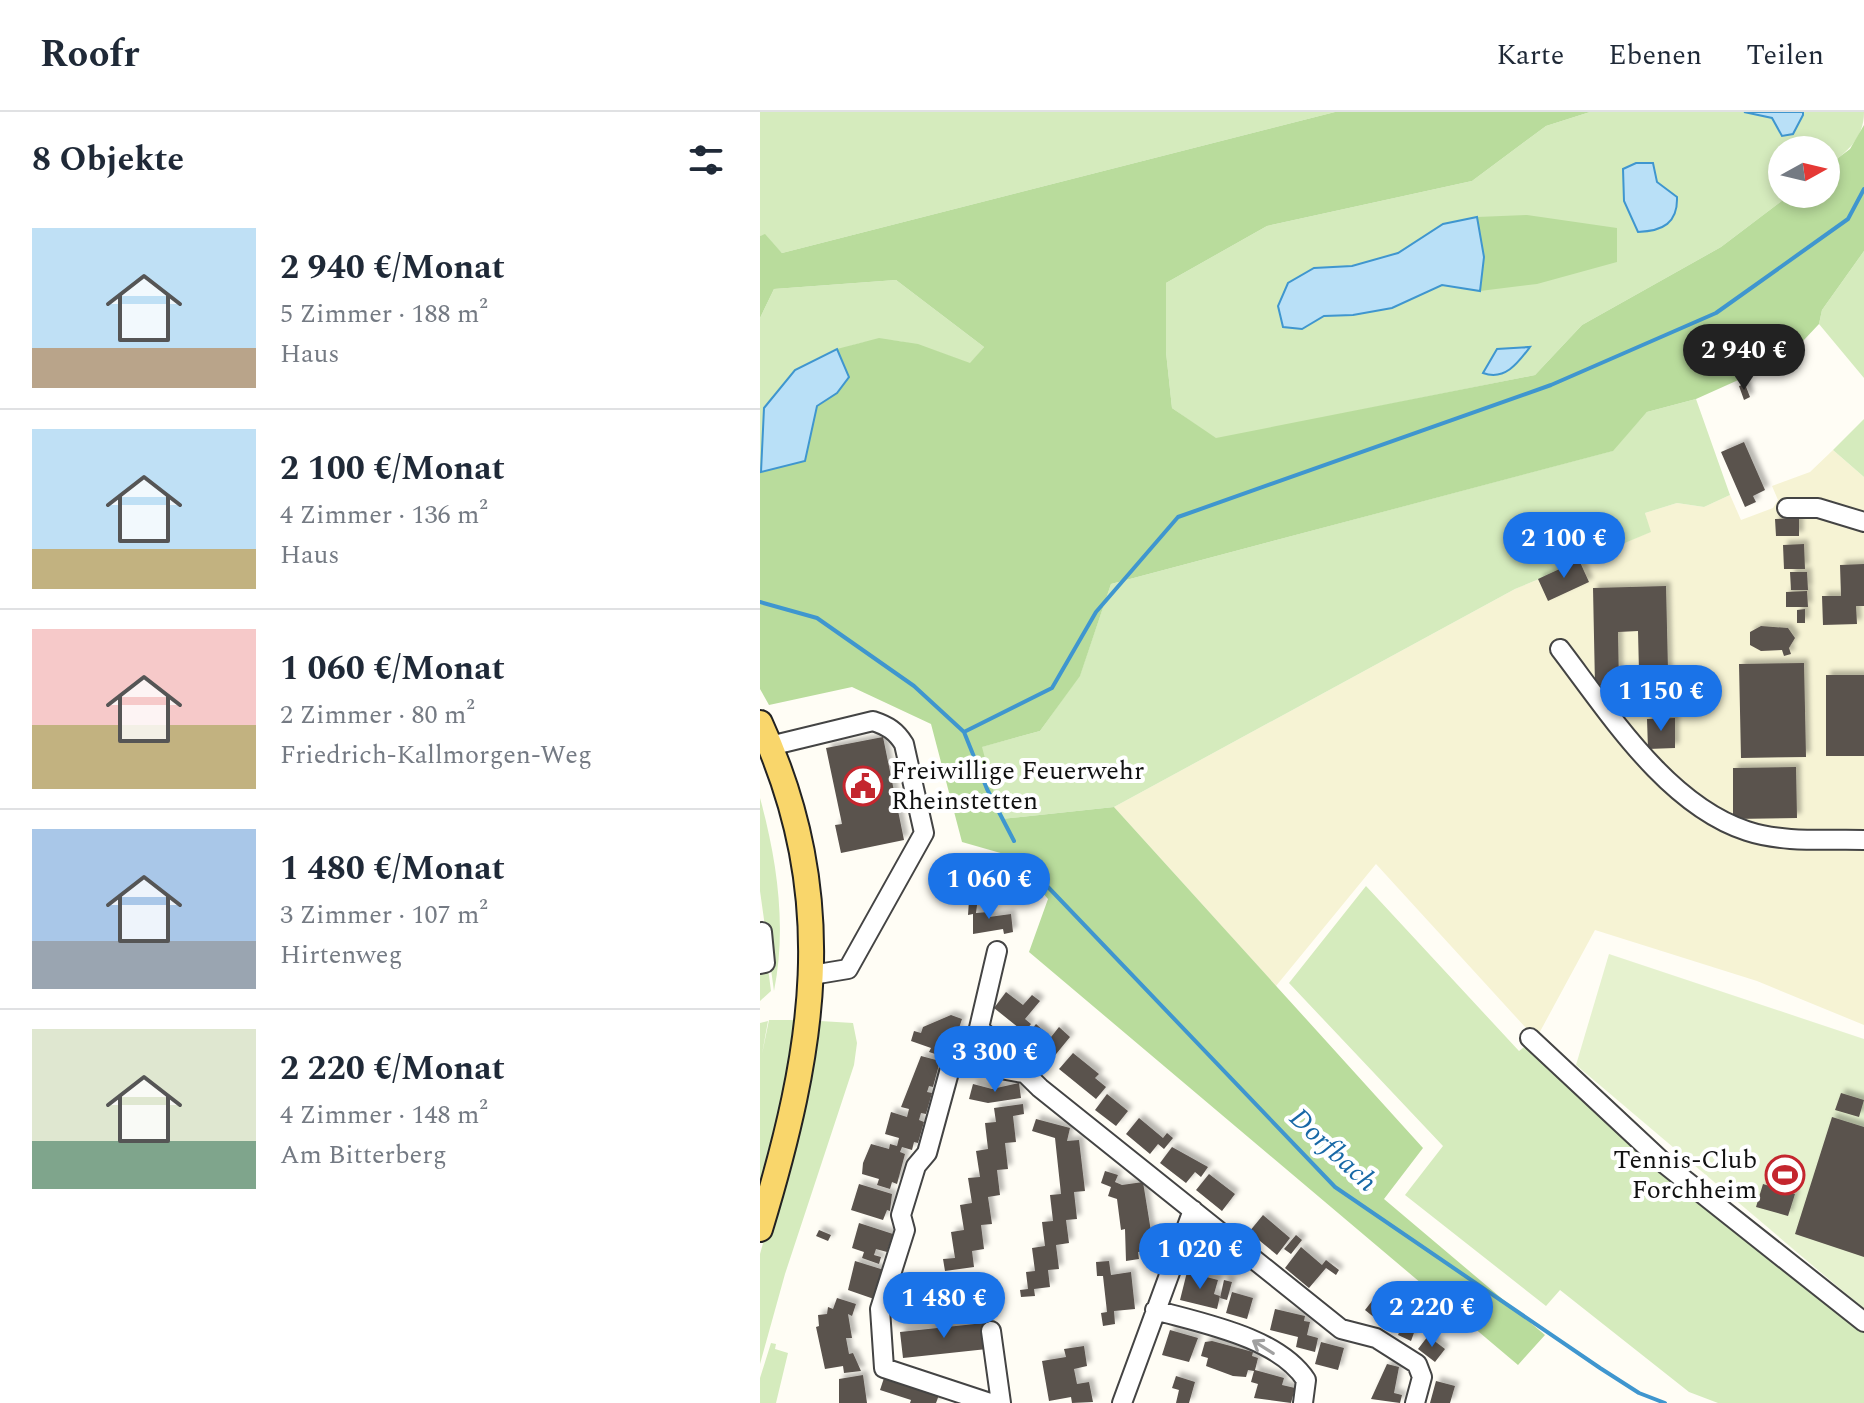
<!DOCTYPE html>
<html lang="de">
<meta charset="utf-8">
<style>
:root{--surface:#fff;--page:#f6f6f7;--text:#1f2937;--muted:#747a83;--line:#e0e1e3;--accent:#1a73e8}
body{margin:0;font-family:Spectral,serif;background:var(--page);color:var(--text);height:100vh;display:flex;flex-direction:column;font-size:30px;white-space:nowrap}
*{box-sizing:border-box;margin:0}
p{font-size:26px;color:var(--muted)}
.icon{flex:none;width:44px;height:44px;fill:none;stroke:currentColor;stroke-width:2;stroke-linecap:round;stroke-linejoin:round}
.map{position:relative;flex:1;overflow:hidden}
.sheet{display:flex;flex-direction:column;background:var(--surface);width:760px}
.sheet>*{flex:none}
.needle{width:52px;rotate:82deg}
.tools{position:absolute;left:1008px;top:24px;display:grid;gap:16px}
.tools a{display:grid;place-items:center;width:72px;height:72px;border-radius:50%;background:var(--surface);box-shadow:0 4px 12px #0003;font-size:40px}
.price{position:absolute;translate:-50% -68px;padding:0 18px;border-radius:28px;background:var(--accent);color:#fff;font-size:26px;line-height:52px;filter:drop-shadow(0 2px 4px #0008)}
.price::after{content:'';position:absolute;left:50%;top:48px;width:24px;height:18px;margin-left:-12px;background:inherit;clip-path:polygon(0 0,100% 0,50% 100%)}
.price.selected{background:#222;color:#fff}
ul{padding:0;list-style:none}
li{display:flex;align-items:center;gap:24px;height:200px;padding:0 32px}
li+li{border-top:2px solid var(--line)}
li span{display:grid;place-items:center;flex:none;width:224px;height:160px;border-radius:0px;color:#555}
li>.icon{margin-inline-start:auto}
span .icon{width:96px;height:96px;fill:#fffc;stroke-width:1}
li b{font-size:34px}
h2{display:flex;justify-content:space-between;align-items:center;height:96px;padding:0 32px;font-size:34px}
header{display:flex;align-items:center;gap:48px;box-sizing:border-box;height:112px;padding:0 40px;background:var(--surface);border-bottom:2px solid var(--line)}
header strong{font-size:38px}
nav{display:flex;gap:44px;margin-inline-start:auto;font-size:28px}
main{display:flex;flex:1;min-height:0}
.map>svg:first-child{display:block}
.farmland{fill:#f6f3d4}
.green{fill:#d5ebbd}
.forest{fill:#b9dc9c}
.pitch{fill:#e6f2cf}
.water{fill:#b9e0f7;stroke:#3f96cf;stroke-width:2}
.lines{fill:none;stroke-linecap:round;stroke-linejoin:round}
.stream{stroke:#3f96cf;stroke-width:4}
.building{fill:#5a524d;filter:url(#shadow)}
.minor-casing{stroke:#444;stroke-width:22}
.major-casing{stroke:#222;stroke-width:28}
.minor{stroke:#fff;stroke-width:18}
.major{stroke:#f9d66b;stroke-width:24}
.oneway{stroke:#a0a0a0}
.labels{text-anchor:middle;dominant-baseline:central;stroke-width:8;stroke-linejoin:round;paint-order:stroke}
.poi-label{font-size:26px;fill:#111;stroke:#fff;text-anchor:start}
.water-label{font-size:28px;font-style:italic;fill:#1768a6;stroke:#fff}
</style>
<header>
<strong>Roofr</strong>
<nav><a>Karte</a><a>Ebenen</a><a>Teilen</a></nav>
</header>
<main>
<section class="sheet">
<h2>8 Objekte<svg class="icon" aria-label="filters" viewBox="0 0 24 24"><path d="M4 7h16M4 17h16"/><circle cx="9" cy="7" r="2"/><circle cx="15" cy="17" r="2"/></svg></h2>
<ul>
<li><span style="background:linear-gradient(#bfe0f5 75%,#b9a48a 0)"><svg class="icon" aria-label="home" viewBox="0 0 24 24"><path d="M3 11l9-7 9 7M6 9v11h12V9"/></svg></span><div><b>2 940 €/Monat</b><p>5 Zimmer · 188 m²</p><p>Haus</p></div></li>
<li><span style="background:linear-gradient(#bfe0f5 75%,#c2b280 0)"><svg class="icon" aria-label="home" viewBox="0 0 24 24"><path d="M3 11l9-7 9 7M6 9v11h12V9"/></svg></span><div><b>2 100 €/Monat</b><p>4 Zimmer · 136 m²</p><p>Haus</p></div></li>
<li><span style="background:linear-gradient(#f6c9c9 60%,#c2b280 0)"><svg class="icon" aria-label="home" viewBox="0 0 24 24"><path d="M3 11l9-7 9 7M6 9v11h12V9"/></svg></span><div><b>1 060 €/Monat</b><p>2 Zimmer · 80 m²</p><p>Friedrich-Kallmorgen-Weg</p></div></li>
<li><span style="background:linear-gradient(#a9c7e8 70%,#9aa5b1 0)"><svg class="icon" aria-label="home" viewBox="0 0 24 24"><path d="M3 11l9-7 9 7M6 9v11h12V9"/></svg></span><div><b>1 480 €/Monat</b><p>3 Zimmer · 107 m²</p><p>Hirtenweg</p></div></li>
<li><span style="background:linear-gradient(#dfe7d0 70%,#7fa58c 0)"><svg class="icon" aria-label="home" viewBox="0 0 24 24"><path d="M3 11l9-7 9 7M6 9v11h12V9"/></svg></span><div><b>2 220 €/Monat</b><p>4 Zimmer · 148 m²</p><p>Am Bitterberg</p></div></li>
</ul>
</section>
<div class="map">
<svg width="1104" height="1291" viewBox="0 0 1104 1291">
<defs>
<filter id="shadow"><feDropShadow dx="4.5" dy="-4.5" stdDeviation="2" flood-color="#0004"/></filter>
</defs>
<rect width="100%" height="100%" fill="#fffdf5"/>
<path class="farmland" d="M1073,338L1104,365V725L989,728L1104,734V913L997,869L835,818L776,927L616,752L516,874L354,695L755,477L890,420L885,401L917,391L944,395L970,383L981,408L1013,396L1018,388L1012,374L1050,360Z"/>
<path class="green" d="M0,0H575L22,141L5,123L0,124Z
M830,0H1104C1104,27 1086,41 1066,55V38H1022V82H1031L961,135L822,213L775,263L456,327L412,296L406,240V171L507,114L712,69L786,14Z
M1104,139V266L1059,212L1062,198Z
M136,168L224,235L210,252C128,220 115,219 35,258L4,339L0,360V206L14,177Z
M936,287L970,383L944,395L917,391L885,401L891,420L755,477L354,695L241,707L221,635L280,619L320,563L351,472L852,339L887,300Z
M1104,307V365L1073,338Z
M0,686C17,748 27,815 14,879L0,779Z
M606,774L759,939L768,932L1104,1217V1291H958L929,1280L800,1178L786,1194L645,1083L683,1034L529,871Z
M8,856L11,879L0,889V858Z
M9,908H41L0,1089V911L8,909L2,942Z
M60,909L93,911L97,931L94,953L25,1162L0,1252V1142L41,997Z
M11,1231L16,1232L15,1237L28,1241L16,1291H0V1266Z"/>
<path class="forest" d="M575,0H830L786,14L712,69L507,114L406,171V240L412,296L456,326L775,263L822,213L961,135L1031,82H1066V55L1090,37L1104,13V139L1062,198L1059,212L1027,246L936,287L887,300L853,339L351,472L320,564L280,619L222,635L241,707L354,695L663,1036L624,1087L785,1223L758,1253L269,840L288,787L251,744L202,730L171,612L92,575L9,593L0,577V360L45,348L57,294L76,281L89,265L77,237L119,226L158,232L210,251L224,235L136,168L14,177L0,206V124L5,122L22,141Z
M767,103L857,116V150L777,172L720,179L724,145L717,105Z"/>
<path class="pitch" d="M849,842L1104,927V1197L816,953Z"/>
<path class="water" d="M984,0H1043V3L1033,22L1022,24L1012,6Z
M876,51H893L897,70L917,85C918,111 903,119 878,120L864,89L863,57Z
M717,105L724,145L720,179L682,173L632,196L593,203L564,204L542,217L523,215L518,194L528,171L554,156L592,154L638,141L683,112Z
M770,235C758,251 745,269 723,261L737,237Z
M77,237L89,265L77,281L57,294L45,349L1,360L4,296L35,258Z"/>
<g class="lines">
<path class="stream" d="M0,490L57,506L154,574L204,620L227,677L254,729
M204,620L292,576L336,500L418,405L791,273L956,201L1088,107L1104,77
M266,752L575,1075L840,1256L879,1281L905,1291"/>
</g>
<path class="building" d="M985,272L990,285L984,288L979,274Z
M984,330L1005,378L993,384L996,390L985,395L961,340Z
M1039,406V424H1016L1015,407Z
M1044,432L1045,457H1024L1023,433Z
M819,448L829,470L788,489L778,467Z
M1104,452V494H1096L1097,512L1063,513L1062,484H1081L1080,453Z
M1030,460H1047L1048,478H1031Z
M906,474L909,600L880,601L878,519L858,520L859,573H835L833,476Z
M1047,479L1048,495H1026V480Z
M1045,497V511H1037V498Z
M1001,514L1028,516L1035,526L1029,536L1031,542L1024,544L1022,538L1001,539L990,533V520Z
M1044,551L1046,645L981,646L979,552Z
M1066,563H1104V644H1066Z
M915,606V636L888,637L887,607Z
M123,625L144,728L81,741L75,713L82,712L66,636Z
M1036,655L1037,706L973,707V656Z
M218,786L216,801L228,800L229,805L251,802L253,820L244,822L243,817L213,822V802L208,803L209,788Z
M246,880L263,893L272,883L280,889L265,907L271,912L260,926L254,921L259,916L234,896Z
M191,903L202,907L194,931L188,929L184,933L181,944L169,940L171,936L151,929L154,919L161,921L163,915Z
M276,912L291,925L299,915L310,925L292,947L263,928Z
M313,941L339,962L335,966L346,975L336,987L299,957Z
M161,944L180,949L173,975L169,974L167,980L172,981L166,1002L161,1001L159,1008L164,1010L158,1031L154,1030L152,1038L142,1035L140,1040L145,1042L137,1072L132,1070L130,1077L117,1073L119,1067L102,1062L103,1051L111,1032L129,1037L130,1032L137,1034L139,1026L125,1022L131,1000L147,1005L149,997L141,995Z
M259,971L261,986L228,991L209,987L213,972L232,977Z
M1081,981L1104,988L1099,1005L1075,998Z
M347,982L368,999L356,1014L335,998Z
M263,992L264,1002L253,1004L256,1030L245,1031L248,1057L237,1058L240,1083L228,1085L232,1112L221,1113L224,1137L212,1139L214,1155L185,1159L183,1147L195,1146L191,1120L204,1118L200,1093L212,1091L208,1066L220,1065L216,1039L228,1037L225,1011L236,1010L234,996Z
M1072,1005L1104,1015V1145L1035,1122Z
M379,1006L403,1026L407,1021L413,1026L404,1037L398,1032L390,1042L366,1022Z
M276,1007L310,1016L307,1029L319,1028L325,1079L314,1080L317,1107L306,1108L309,1131L296,1133L299,1157L288,1158L290,1175L274,1177L275,1184L261,1185L260,1178L268,1177L266,1160L275,1159L272,1136L285,1134L282,1110L293,1109L290,1083L301,1082L295,1026L272,1019Z
M412,1035L448,1055L441,1065L435,1060L426,1071L400,1051Z
M345,1059L358,1063L355,1070L362,1073L383,1070L394,1138L378,1140L379,1147L366,1149L365,1117L361,1118L357,1087L348,1084L351,1075L341,1071Z
M449,1062L475,1082L462,1099L436,1078Z
M99,1072L132,1082L130,1099L127,1098L123,1108L91,1098Z
M1003,1072L1035,1082L1028,1104L996,1095Z
M503,1103L530,1126L517,1143L489,1120Z
M99,1111L133,1122L127,1140L116,1137L114,1143L121,1145L119,1152L102,1146L104,1140L92,1136Z
M59,1118L71,1123L68,1129L56,1124Z
M536,1123L542,1128L531,1142L524,1137Z
M443,1125L478,1148L473,1160L439,1136Z
M541,1135L562,1153L566,1148L579,1158L576,1163L566,1156L549,1176L525,1156Z
M95,1149L124,1158L114,1187L88,1178Z
M349,1149L351,1163L371,1160L375,1197L354,1199L355,1212L343,1214L341,1201L347,1200L343,1164H337L336,1150Z
M427,1160L458,1168L454,1182L460,1184L457,1197L420,1188Z
M464,1168L472,1170L467,1188L460,1186Z
M472,1180L493,1186L487,1207L466,1201Z
M619,1180L640,1197L626,1215L605,1198Z
M77,1186L96,1192L92,1204L88,1202L92,1226H86L89,1242L93,1241L101,1259L84,1261L83,1254L65,1257L56,1215L59,1214L58,1203L67,1202L68,1195L73,1197Z
M515,1197L545,1204L544,1209L550,1210L547,1223L558,1226L555,1240L536,1235L538,1225L510,1218Z
M224,1211L227,1237L143,1246L140,1220Z
M642,1213L655,1218L651,1229L638,1223Z
M410,1218L438,1226L429,1250L402,1243Z
M668,1224L685,1237L675,1250L658,1237Z
M452,1229L493,1240L492,1244L498,1246L495,1258L524,1266L522,1273L535,1276L531,1291L494,1286L498,1272L491,1270L494,1259L488,1258L486,1265L473,1264L446,1254L448,1246L441,1244L445,1230Z
M561,1230L584,1236L578,1258L555,1252Z
M324,1234L327,1254L314,1257L317,1272L329,1270L333,1290L312,1291L311,1285L289,1289L282,1249L306,1245L304,1237Z
M627,1252L639,1255L634,1281L642,1283L640,1291L611,1287Z
M103,1263L107,1291H79V1267Z
M416,1264L435,1270L429,1291H416L419,1278L412,1276Z
M124,1266L179,1283L176,1291H150L151,1288L120,1278Z
M676,1269L695,1274L690,1291H670Z"/>
<g class="lines">
<defs>
<path id="minor" d="M1027,396H1058L1104,410
M800,537C849,601 907,693 987,719C1023,731 1066,727 1104,728
M10,634L113,609C128,614 136,619 144,632L164,721L88,857L52,863
M237,839L219,916L280,976L581,1217L616,1226L657,1252L662,1265L655,1291
M0,852L5,851L2,820
M770,926L906,1053L1104,1210
M207,951L219,916
M395,1198C441,1211 518,1225 546,1268L543,1291
M231,1219L241,1291
M230,1291L124,1256L120,1197L145,1118L141,1103L156,1054L167,1041L191,953L207,951L263,961
M362,1291L433,1098"/>
<path id="major" d="M0,611C81,787 54,939 0,1117"/>
</defs>
<use href="#minor" class="minor-casing"/>
<use href="#major" class="major-casing"/>
<use href="#minor" class="minor"/>
<use href="#major" class="major"/>
</g>
<defs><path id="oneway-shaft" d="M-6 0H5M1.5-3L5.5 0L1.5 3" fill="none" stroke-width="1.6" stroke-linecap="round" stroke-linejoin="round" transform="scale(2)"/></defs>
<use class="oneway" href="#oneway-shaft" transform="translate(503 1235) rotate(-148)"/>
<defs>
<symbol id="civic-ring" viewBox="-11 -11 22 22"><circle r="9.5" fill="#fff" stroke="#c4262e" stroke-width="1.5"/><path d="M-.6-6.5H3V-4.5H.6V-3L4-1V1h2V6H-6V1h2V-1L-.6-3ZM-1.2 2.5V6h2.4V2.5Z" fill="#c4262e"/></symbol>
<symbol id="stadium-ring" viewBox="-11 -11 22 22"><circle r="9.5" fill="#fff" stroke="#c4262e" stroke-width="1.5"/><path d="M0-5a6.5 5 0 1 0 0 10a6.5 5 0 1 0 0-10ZM-3.5-1.8h7v3.6h-7Z" fill="#c4262e"/></symbol>
</defs>
<g fill-rule="evenodd">
<use href="#civic-ring" x="81" y="652" width="44" height="44"/>
<use href="#stadium-ring" x="1003" y="1041" width="44" height="44"/>
</g>
<g class="labels">
<g class="poi-label">
<text x="131" y="659">Freiwillige Feuerwehr<tspan x="131" dy="30">Rheinstetten</tspan></text>
<text x="997" y="1048" text-anchor="end">Tennis-Club<tspan x="997" dy="30">Forchheim</tspan></text>
</g>
<g class="water-label">
<text transform="translate(573 1038) rotate(43)">Dorfbach</text>
</g>
</g>
</svg>
<div class="tools">
<a><svg class="needle" viewBox="-14 -14 28 28"><path d="M0-13l5 13h-10z" fill="#e53935"/><path d="M0 13l5-13h-10z" fill="#747a83"/></svg></a>
</div>
<b class="price selected" style="left:984px;top:280px">2 940 €</b>
<b class="price" style="left:804px;top:468px">2 100 €</b>
<b class="price" style="left:901px;top:621px">1 150 €</b>
<b class="price" style="left:229px;top:809px">1 060 €</b>
<b class="price" style="left:235px;top:982px">3 300 €</b>
<b class="price" style="left:440px;top:1179px">1 020 €</b>
<b class="price" style="left:184px;top:1228px">1 480 €</b>
<b class="price" style="left:672px;top:1237px">2 220 €</b>
</div>
</main>
